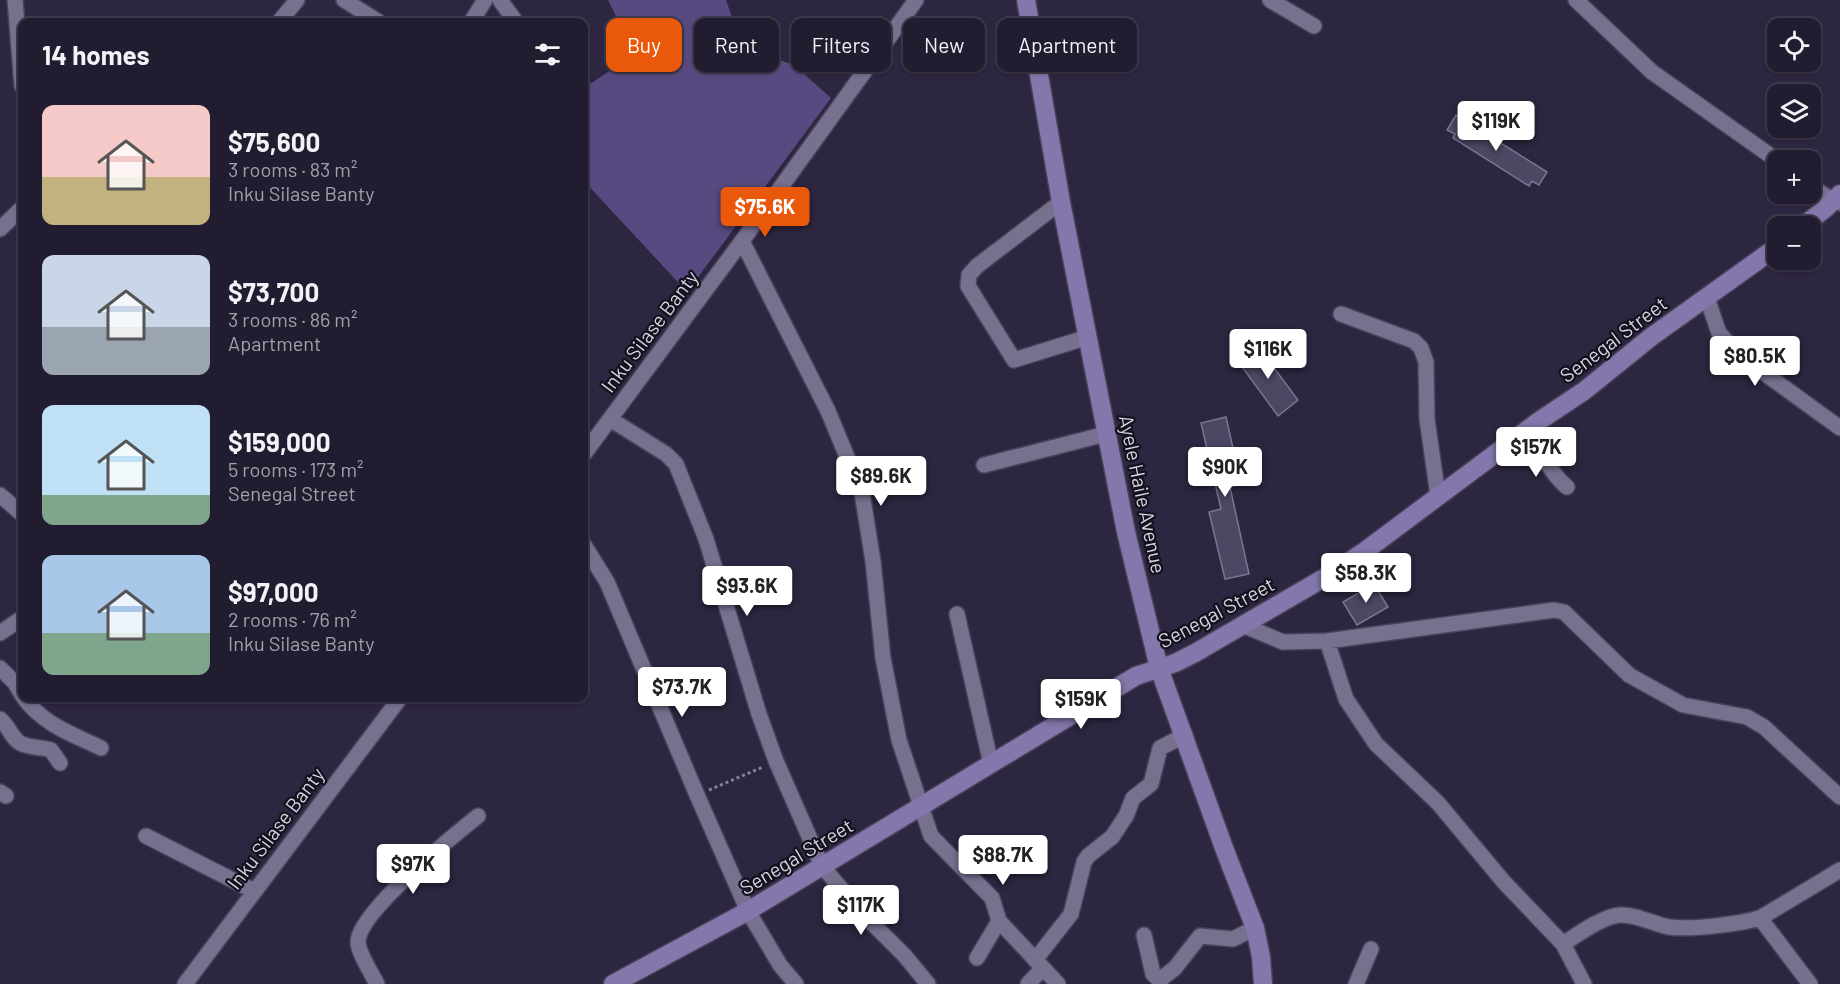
<!DOCTYPE html>
<meta charset="utf-8">
<style>
:root{--surface:#221c30;--page:#2a2538;--text:#f1f3f6;--muted:#a2a1ab;--line:#3f3a4c;--accent:#ea580c}
body{margin:0;font-family:Barlow,sans-serif;background:var(--page);color:var(--text);height:100vh;display:flex;flex-direction:column;font-size:22px;white-space:nowrap}
*{box-sizing:border-box;margin:0}
p{font-size:20px;color:var(--muted)}
.icon{flex:none;width:33px;height:33px;fill:none;stroke:currentColor;stroke-width:2;stroke-linecap:round;stroke-linejoin:round}
.map{position:relative;flex:1;overflow:hidden}
.sheet{position:absolute;left:18px;top:18px;width:570px;height:684px;display:flex;flex-direction:column;background:var(--surface);border-radius:12px;box-shadow:0 2px 4px #0004,0 0 0 2px var(--line)}
.sheet>*{flex:none}
.guide{position:absolute;left:606px;top:18px;width:570px;height:54px;display:flex;gap:12px}
.tools{position:absolute;left:1767px;top:18px;display:grid;gap:12px}
.tools a{display:grid;place-items:center;width:54px;height:54px;border-radius:12px;background:var(--surface);box-shadow:0 2px 4px #0004,0 0 0 2px var(--line);font-size:30px}
.price{position:absolute;translate:-50% -51px;padding:0 14px;border-radius:6px;background:#fff;color:#222;font-size:20px;line-height:39px;filter:drop-shadow(0 2px 3px #0008)}
.price::after{content:'';position:absolute;left:50%;top:36px;width:18px;height:14px;margin-left:-9px;background:inherit;clip-path:polygon(0 0,100% 0,50% 100%)}
.price.active{background:var(--accent);color:#fff}
ul{padding:0;list-style:none}
li{display:flex;align-items:center;gap:18px;height:150px;padding:0 24px}
li span{display:grid;place-items:center;flex:none;width:168px;height:120px;border-radius:12px;color:#555}
li>.icon{margin-inline-start:auto}
span .icon{width:72px;height:72px;fill:#fffc;stroke-width:1}
li b{font-size:26px}
h2{display:flex;justify-content:space-between;align-items:center;height:72px;padding:0 24px;font-size:26px}
.tag{padding:0 21px;border-radius:12px;background:var(--surface);box-shadow:0 2px 4px #0004,0 0 0 2px var(--line);font-size:21px;line-height:54px}
.tag.active{background:var(--accent);color:#fff}
.map>svg:first-child{display:block}
.green{fill:#584980}
.building{fill:#4d4763;stroke:#7b7594;stroke-width:1.5}
.lines{fill:none;stroke-linecap:round;stroke-linejoin:round}
.minor-casing{stroke:#474158;stroke-width:18}
.major-casing{stroke:#474158;stroke-width:21}
.path{stroke:#868197;stroke-width:3;stroke-dasharray:3 3;stroke-linecap:butt}
.minor{stroke:#77708f;stroke-width:15}
.major{stroke:#8477ab;stroke-width:18}
.labels{text-anchor:middle;dominant-baseline:central;stroke-width:4.5;stroke-linejoin:round;paint-order:stroke}
.street-label{font-size:20px;fill:#d7d4e5;stroke:#14111d}
</style>
<div class="map">
<svg width="1840" height="984" viewBox="0 0 1840 984">
<rect width="100%" height="100%" fill="#2d2640"/>
<path class="green" d="M608,0H726L732,17L753,51L794,65L831,98L687,292L584,181V88L620,64L617,18Z"/>
<path class="building" d="M1456,115L1547,172L1539,185L1532,181L1529,186L1453,138L1455,134L1447,130Z
M1257,345L1298,400L1278,416L1237,360Z
M1226,417L1241,484L1230,487L1249,574L1225,579L1209,512L1221,509L1201,423Z
M1374,584L1388,607L1357,625L1343,602Z"/>
<g class="lines">
<defs>
<path id="minor" d="M15,0L22,86
M344,0L379,22
M500,0L516,22
M1270,0L1314,26
M1576,0L1652,72L1778,161
M279,22L297,0
M471,22L485,0
M1810,186L1834,201L1840,203
M1061,202L977,266L969,275L968,286L1014,360L1088,337
M0,229L22,208
M742,241L828,411L862,493L873,561L883,658L899,740L931,836L992,898L999,921L1058,984
M1707,298L1719,333L1738,354L1840,428
M1341,314L1414,341L1421,348L1426,362L1427,419L1438,496
M610,419L666,454L676,464L706,539L759,714L776,761L822,866L862,913L905,956L928,984
M1522,435C1529,446 1539,454 1548,465C1555,474 1558,480 1567,487
M584,454L742,241L916,0
M984,465L1106,434
M0,495L22,514
M584,545L607,582L697,795L748,911L780,965L796,984
M957,614L991,764
M1245,626L1283,642L1327,641L1346,699L1376,744L1438,803L1503,881L1563,944L1584,984
M0,633L22,618
M1327,641L1554,610L1564,612L1629,675L1683,705L1747,717L1764,727L1840,797
M0,668L15,683L22,695
M24,698C44,725 72,734 101,748
M0,719C9,726 12,740 22,744C31,748 42,747 51,750L60,763
M0,792L6,796
M146,836L254,891
M1144,935L1153,974L1156,977L1161,979L1175,968L1200,936L1233,939L1255,928
M1563,944C1577,935 1603,916 1620,915C1636,914 1653,924 1669,927C1691,930 1739,924 1760,918
M977,958L999,921
M1035,960L1071,914L1084,862L1088,856L1112,837L1126,816L1133,798L1151,784L1160,748L1185,735
M185,984L400,698
M377,984C372,974 358,952 358,942C358,912 453,836 478,816
M1028,984L1043,968
M1356,984L1371,949
M1810,984L1760,918L1840,870"/>
<path id="major" d="M1026,0L1061,202L1126,532L1159,668L1224,848L1255,928L1261,957L1263,984
M1803,226L1826,208L1840,194
M613,984L748,911L1136,676L1175,663L1195,653L1329,575L1365,551L1539,421L1584,391L1651,337L1778,246"/>
</defs>
<use href="#minor" class="minor-casing"/>
<use href="#major" class="major-casing"/>
<path class="path" d="M709,790L763,767"/>
<use href="#minor" class="minor"/>
<use href="#major" class="major"/>
</g>
<g class="labels">
<g class="street-label">
<text transform="translate(649 331) rotate(-53)">Inku Silase Banty</text>
<text transform="translate(1613 339) rotate(-37)">Senegal Street</text>
<text transform="translate(1143 494) rotate(78)">Ayele Haile Avenue</text>
<text transform="translate(1216 612) rotate(-28)">Senegal Street</text>
<text transform="translate(275 828) rotate(-53)">Inku Silase Banty</text>
<text transform="translate(796 856) rotate(-31)">Senegal Street</text>
</g>
</g>
</svg>
<div class="tools">
<a><svg class="icon" aria-label="locate" viewBox="0 0 24 24"><circle cx="12" cy="12" r="6"/><path d="M12 2v4M12 18v4M2 12h4M18 12h4"/></svg></a>
<a><svg class="icon" aria-label="layers" viewBox="0 0 24 24"><path d="M12 4l9 5-9 5-9-5zM3 14l9 5 9-5"/></svg></a>
<a>+</a>
<a>−</a>
</div>
<b class="price" style="left:1496px;top:152px">$119K</b>
<b class="price active" style="left:765px;top:238px">$75.6K</b>
<b class="price" style="left:1268px;top:380px">$116K</b>
<b class="price" style="left:1755px;top:387px">$80.5K</b>
<b class="price" style="left:1536px;top:478px">$157K</b>
<b class="price" style="left:1225px;top:498px">$90K</b>
<b class="price" style="left:881px;top:507px">$89.6K</b>
<b class="price" style="left:1366px;top:604px">$58.3K</b>
<b class="price" style="left:747px;top:617px">$93.6K</b>
<b class="price" style="left:682px;top:718px">$73.7K</b>
<b class="price" style="left:1081px;top:730px">$159K</b>
<b class="price" style="left:1003px;top:886px">$88.7K</b>
<b class="price" style="left:413px;top:895px">$97K</b>
<b class="price" style="left:861px;top:936px">$117K</b>
<div class="guide">
<a class="tag active">Buy</a>
<a class="tag">Rent</a>
<a class="tag">Filters</a>
<a class="tag">New</a>
<a class="tag">Apartment</a>
</div>
<section class="sheet">
<h2>14 homes<svg class="icon" aria-label="filters" viewBox="0 0 24 24"><path d="M4 7h16M4 17h16"/><circle cx="9" cy="7" r="2"/><circle cx="15" cy="17" r="2"/></svg></h2>
<ul>
<li><span style="background:linear-gradient(#f6c9c9 60%,#c2b280 0)"><svg class="icon" aria-label="home" viewBox="0 0 24 24"><path d="M3 11l9-7 9 7M6 9v11h12V9"/></svg></span><div><b>$75,600</b><p>3 rooms · 83 m²</p><p>Inku Silase Banty</p></div></li>
<li><span style="background:linear-gradient(#c9d6e8 60%,#9aa5b1 0)"><svg class="icon" aria-label="home" viewBox="0 0 24 24"><path d="M3 11l9-7 9 7M6 9v11h12V9"/></svg></span><div><b>$73,700</b><p>3 rooms · 86 m²</p><p>Apartment</p></div></li>
<li><span style="background:linear-gradient(#bfe0f5 75%,#7fa58c 0)"><svg class="icon" aria-label="home" viewBox="0 0 24 24"><path d="M3 11l9-7 9 7M6 9v11h12V9"/></svg></span><div><b>$159,000</b><p>5 rooms · 173 m²</p><p>Senegal Street</p></div></li>
<li><span style="background:linear-gradient(#a9c7e8 65%,#7fa58c 0)"><svg class="icon" aria-label="home" viewBox="0 0 24 24"><path d="M3 11l9-7 9 7M6 9v11h12V9"/></svg></span><div><b>$97,000</b><p>2 rooms · 76 m²</p><p>Inku Silase Banty</p></div></li>
</ul>
</section>
</div>
